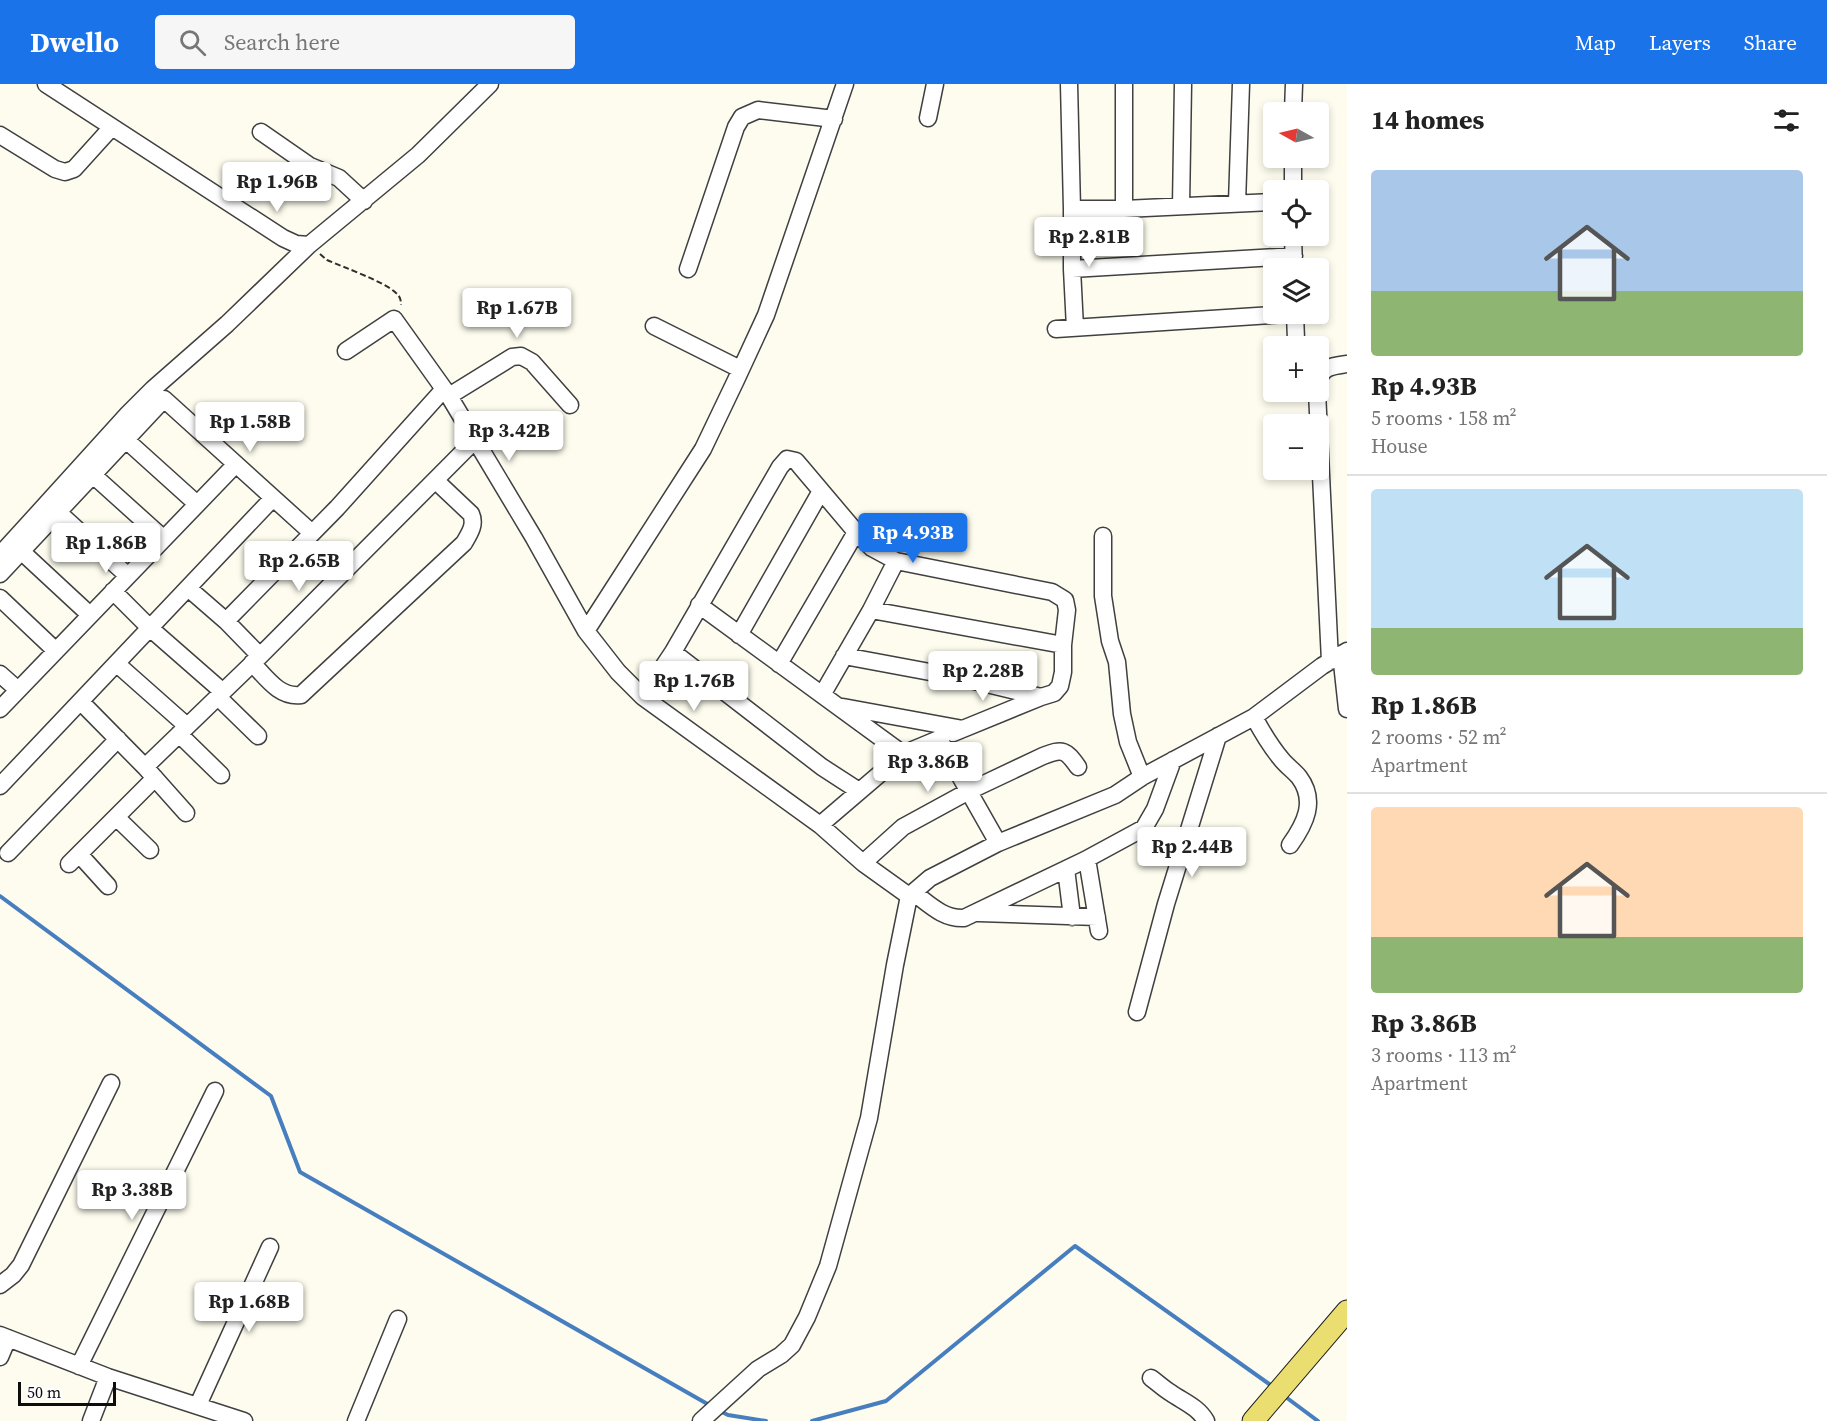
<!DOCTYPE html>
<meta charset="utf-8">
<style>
:root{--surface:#fff;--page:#f6f6f6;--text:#222;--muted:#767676;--line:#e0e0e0;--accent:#1a73e8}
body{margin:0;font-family:"Source Serif 4",serif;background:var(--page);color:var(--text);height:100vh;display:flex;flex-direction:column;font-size:22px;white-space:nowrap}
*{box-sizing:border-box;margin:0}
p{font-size:20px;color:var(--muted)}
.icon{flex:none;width:33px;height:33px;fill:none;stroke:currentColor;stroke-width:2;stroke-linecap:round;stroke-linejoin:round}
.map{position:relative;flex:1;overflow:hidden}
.drawer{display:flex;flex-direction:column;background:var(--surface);width:480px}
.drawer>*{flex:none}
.needle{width:39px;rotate:278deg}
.fabs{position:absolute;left:1263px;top:18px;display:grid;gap:12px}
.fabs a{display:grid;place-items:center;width:66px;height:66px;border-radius:6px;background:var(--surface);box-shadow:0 3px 9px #0003;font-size:30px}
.scale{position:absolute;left:18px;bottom:15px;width:98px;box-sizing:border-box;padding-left:6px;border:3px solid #0d0d0d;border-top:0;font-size:16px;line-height:21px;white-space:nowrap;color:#0d0d0d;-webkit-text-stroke:4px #fff;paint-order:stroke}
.price{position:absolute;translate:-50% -51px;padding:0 14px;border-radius:6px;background:#fff;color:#222;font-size:20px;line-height:39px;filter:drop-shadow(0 2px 3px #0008)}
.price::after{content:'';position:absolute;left:50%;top:36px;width:18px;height:14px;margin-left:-9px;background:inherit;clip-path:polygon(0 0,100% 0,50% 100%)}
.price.on{background:var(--accent);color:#fff}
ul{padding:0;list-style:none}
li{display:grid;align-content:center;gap:12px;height:318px;padding:0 24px}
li+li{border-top:2px solid var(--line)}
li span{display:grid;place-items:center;height:186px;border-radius:6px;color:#555}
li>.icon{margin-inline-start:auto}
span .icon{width:108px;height:108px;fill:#fffc;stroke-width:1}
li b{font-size:26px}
h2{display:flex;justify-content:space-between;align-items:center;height:72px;padding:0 24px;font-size:26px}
header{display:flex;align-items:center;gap:36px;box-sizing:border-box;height:84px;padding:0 30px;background:var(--accent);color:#fff}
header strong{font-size:28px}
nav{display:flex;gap:33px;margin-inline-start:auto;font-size:21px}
.search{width:420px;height:54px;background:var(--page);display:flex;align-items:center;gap:15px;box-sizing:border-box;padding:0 21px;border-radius:6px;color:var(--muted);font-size:22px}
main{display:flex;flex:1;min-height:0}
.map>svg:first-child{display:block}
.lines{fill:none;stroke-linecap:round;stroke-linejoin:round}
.stream{stroke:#467ebf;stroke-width:4}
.minor-casing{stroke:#404040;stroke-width:19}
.major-casing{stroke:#1e1e1e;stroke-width:23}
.path{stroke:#2f2f2f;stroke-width:2;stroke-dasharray:6 3;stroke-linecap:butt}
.minor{stroke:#fff;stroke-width:16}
.major{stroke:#ebde71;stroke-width:21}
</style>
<header>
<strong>Dwello</strong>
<div class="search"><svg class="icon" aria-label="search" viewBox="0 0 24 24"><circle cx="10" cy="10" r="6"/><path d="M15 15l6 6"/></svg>Search here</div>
<nav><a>Map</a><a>Layers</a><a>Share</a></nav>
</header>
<main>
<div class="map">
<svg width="1347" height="1337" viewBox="0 0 1347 1337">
<rect width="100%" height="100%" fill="#fdfcee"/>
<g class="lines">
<path class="stream" d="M0,812L271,1012L300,1088L711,1322
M1283,1311L1318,1337
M720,1327L728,1331L766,1337
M812,1337L886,1317L1075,1162L1272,1302"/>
<defs>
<path id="minor" d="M46,0L283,154L296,160L309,161L418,71L490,0
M1069,0L1072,125H1124L1274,118
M1293,28L1294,0
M928,34L935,0
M261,48L310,82L339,94L364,117
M0,51L55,85L65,88L74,85L112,43
M1293,106V74
M1237,119L1241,0
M1181,122L1183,0
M1072,125V185L1075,244
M1124,125V0
M1293,152L1294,184
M688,185L736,43L742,33L758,26L834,35
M1072,185L1294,172
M1295,230L1296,256
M654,242L740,285
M1056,245L1286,230
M346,267L394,235L449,312L534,454L586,547L618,588L643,613
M1318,297C1323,282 1333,282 1347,280
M1317,308L1330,577
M449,312L512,273L521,272L532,278L570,321
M126,356L197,420
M93,391L164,455
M59,429L128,492
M1103,452V512L1110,557L1117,578L1122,630L1128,658L1142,693
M21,467L90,531
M0,471L128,330L153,305L227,240L309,161
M0,490L164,315L312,449
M188,504L226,537L260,572
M113,507L151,545L223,608
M0,514L56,567
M699,521L903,670
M871,526L1063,561
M226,537L337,424L444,305
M586,547L703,365L736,296L766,231L845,0
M739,551L821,407
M673,568L822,683L859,707
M1341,570L1347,625
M844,572L962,594L1041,613L1054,609L1060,602L1063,588V561L1067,526L1065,516L1052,508L896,477
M252,579C266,593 279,614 301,611L464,459C469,450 476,441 471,430L435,396
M117,580L187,642
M779,580L856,448
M0,590L18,606
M822,611L871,526L896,477L872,464L856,448L801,383L796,377L787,375L780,383L673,568L643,613L820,741L863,779L909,812
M218,613L258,652
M81,618L145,683L186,729
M843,623L963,645
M0,625L236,380
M1254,633C1262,648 1271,663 1282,676C1287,682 1294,687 1299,693C1317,717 1305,740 1290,761
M953,649L1041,613
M179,650L221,691
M145,683L260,572L475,356
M0,702L273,414
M116,733L150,766
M820,741L903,670L939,655L998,759
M8,769L118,655
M79,770L108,802
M1087,775L1099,847
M863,779L903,743L969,707L1043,672C1063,664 1066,666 1078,683
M69,780L155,694
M1066,785L1072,833
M914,809C929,820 943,835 964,834L1085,776L1144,744L1155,725L1173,676
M979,829L1097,833
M1137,928L1166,820L1218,652
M0,1201L13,1191L21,1181L111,999
M0,1251L108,1293L244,1337
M0,1273L8,1254
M79,1282L215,1007
M1151,1294C1158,1299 1164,1305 1171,1309C1184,1318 1198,1323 1206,1337
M198,1321L270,1163
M91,1337L108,1293
M356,1337L398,1235
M701,1337L758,1285L781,1271L792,1261L807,1233L828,1182L869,1034L895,881L909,812L930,794L998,759L1115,711L1142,693L1254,633L1322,582L1347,567"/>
<path id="major" d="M1253,1337L1347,1227"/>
</defs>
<use href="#minor" class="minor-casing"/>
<use href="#major" class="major-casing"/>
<path class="path" d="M320,170L327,176C343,183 385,198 396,209C400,212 401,216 401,221"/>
<use href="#minor" class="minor"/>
<use href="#major" class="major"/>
</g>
</svg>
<div class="fabs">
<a><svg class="needle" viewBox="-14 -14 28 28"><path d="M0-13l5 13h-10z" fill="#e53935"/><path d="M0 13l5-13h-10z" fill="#767676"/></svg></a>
<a><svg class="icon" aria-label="locate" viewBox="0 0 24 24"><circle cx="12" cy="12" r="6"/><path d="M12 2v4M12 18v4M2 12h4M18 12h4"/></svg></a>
<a><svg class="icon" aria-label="layers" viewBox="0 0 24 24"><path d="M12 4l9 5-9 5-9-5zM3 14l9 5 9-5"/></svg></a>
<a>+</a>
<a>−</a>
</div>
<div class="scale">50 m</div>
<b class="price" style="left:277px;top:129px">Rp 1.96B</b>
<b class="price" style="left:1089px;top:184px">Rp 2.81B</b>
<b class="price" style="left:517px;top:255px">Rp 1.67B</b>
<b class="price" style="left:250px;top:369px">Rp 1.58B</b>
<b class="price" style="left:509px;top:378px">Rp 3.42B</b>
<b class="price on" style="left:913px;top:480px">Rp 4.93B</b>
<b class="price" style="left:106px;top:490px">Rp 1.86B</b>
<b class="price" style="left:299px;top:508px">Rp 2.65B</b>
<b class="price" style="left:983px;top:618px">Rp 2.28B</b>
<b class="price" style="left:694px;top:628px">Rp 1.76B</b>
<b class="price" style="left:928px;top:709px">Rp 3.86B</b>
<b class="price" style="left:1192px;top:794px">Rp 2.44B</b>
<b class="price" style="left:132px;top:1137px">Rp 3.38B</b>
<b class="price" style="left:249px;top:1249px">Rp 1.68B</b>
</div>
<section class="drawer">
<h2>14 homes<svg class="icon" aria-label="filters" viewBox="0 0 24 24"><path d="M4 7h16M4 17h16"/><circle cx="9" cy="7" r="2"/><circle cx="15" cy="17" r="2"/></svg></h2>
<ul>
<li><span style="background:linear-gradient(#a9c7e8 65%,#8fb573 0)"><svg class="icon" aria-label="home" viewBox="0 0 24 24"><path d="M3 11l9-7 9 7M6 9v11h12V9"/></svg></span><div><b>Rp 4.93B</b><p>5 rooms · 158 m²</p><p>House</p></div></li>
<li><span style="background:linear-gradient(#bfe0f5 75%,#8fb573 0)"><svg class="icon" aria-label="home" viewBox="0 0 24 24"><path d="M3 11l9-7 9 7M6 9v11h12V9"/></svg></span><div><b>Rp 1.86B</b><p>2 rooms · 52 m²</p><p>Apartment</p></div></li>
<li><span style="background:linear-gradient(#ffd9b3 70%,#8fb573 0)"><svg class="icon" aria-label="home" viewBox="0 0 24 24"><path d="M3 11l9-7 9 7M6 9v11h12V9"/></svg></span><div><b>Rp 3.86B</b><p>3 rooms · 113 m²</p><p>Apartment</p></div></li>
</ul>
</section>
</main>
